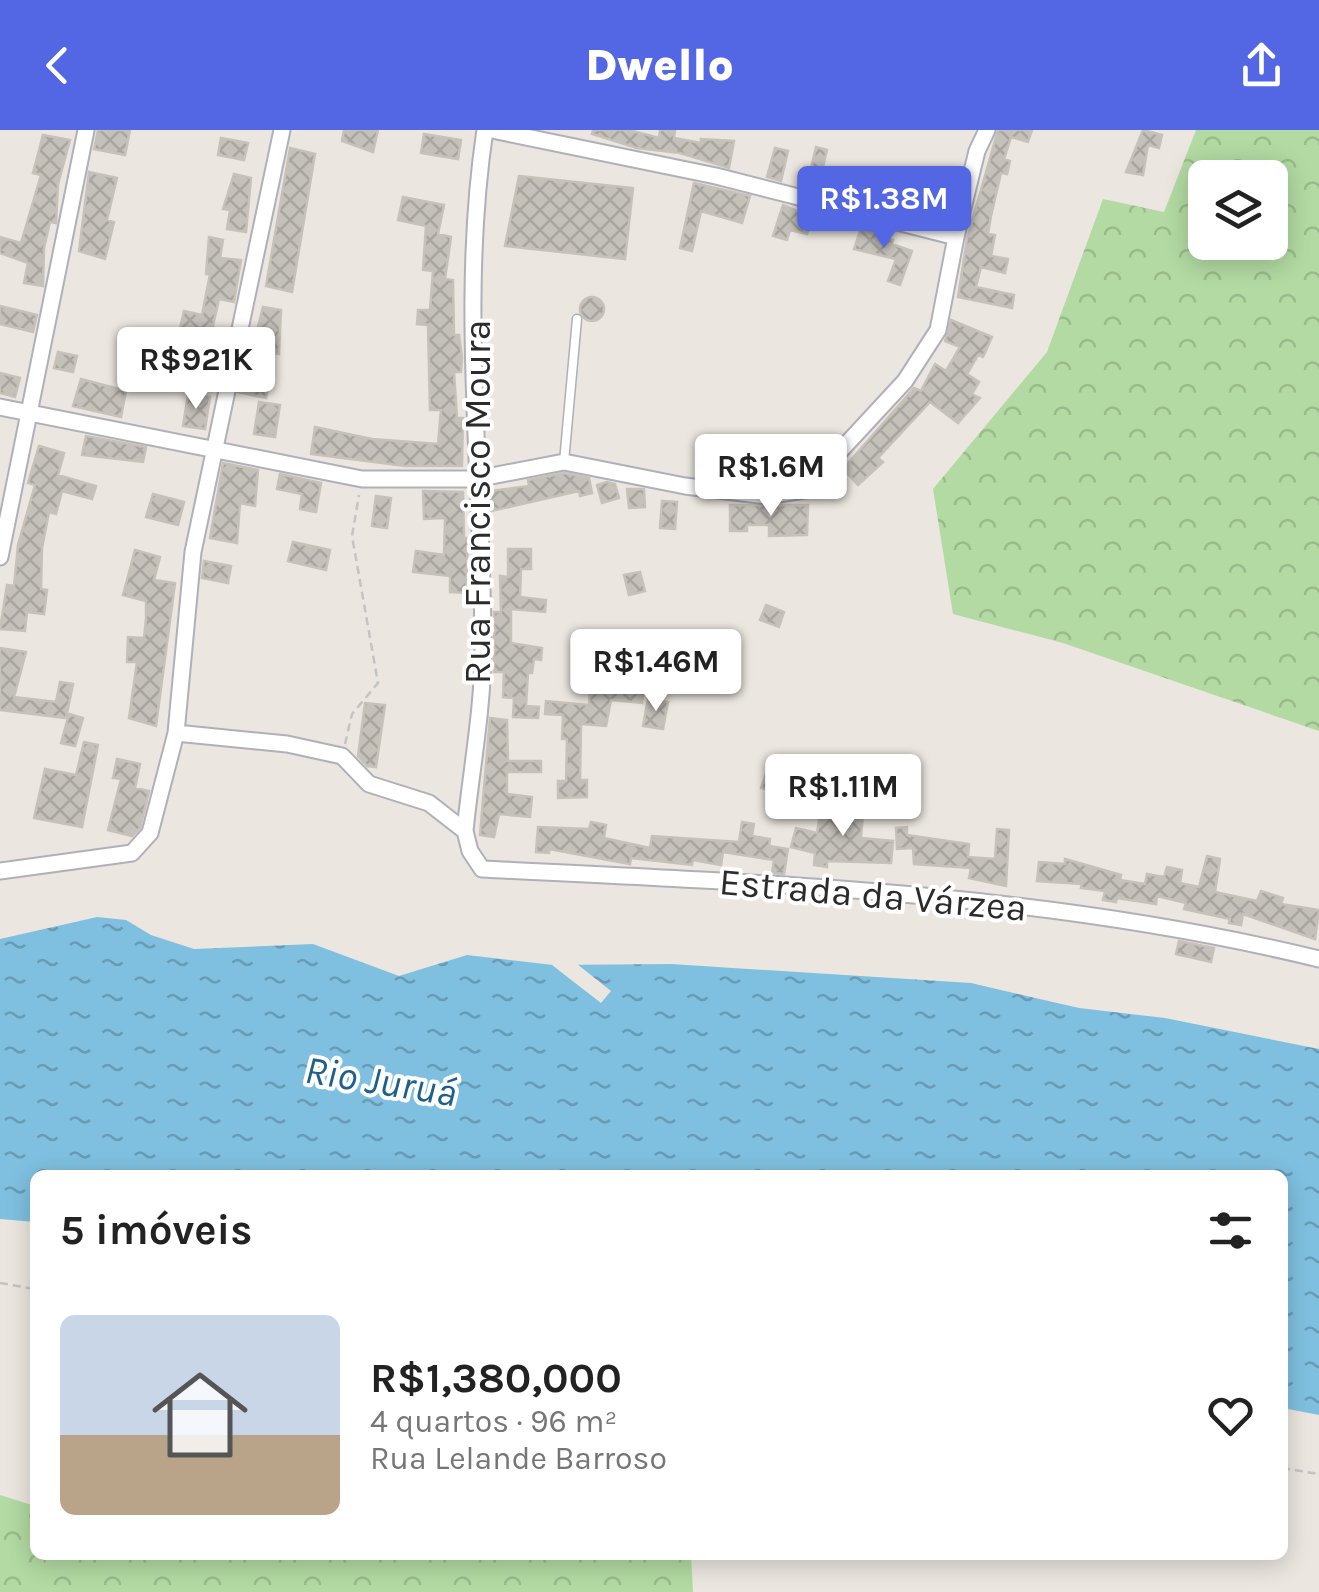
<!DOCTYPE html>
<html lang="pt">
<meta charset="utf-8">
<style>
:root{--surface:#fff;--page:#f2f2f2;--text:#222;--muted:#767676;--line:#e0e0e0;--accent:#5366e3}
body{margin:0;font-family:Karla,sans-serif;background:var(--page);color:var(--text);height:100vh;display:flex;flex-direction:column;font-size:38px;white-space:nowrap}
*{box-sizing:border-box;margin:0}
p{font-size:32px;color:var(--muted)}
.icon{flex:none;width:55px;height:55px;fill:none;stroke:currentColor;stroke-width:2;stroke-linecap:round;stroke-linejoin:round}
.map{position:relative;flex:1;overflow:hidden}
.side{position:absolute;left:30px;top:1040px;width:1258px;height:390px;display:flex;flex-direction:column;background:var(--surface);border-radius:15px;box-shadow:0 5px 25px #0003}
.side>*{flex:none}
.fabs{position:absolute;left:1188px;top:30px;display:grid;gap:20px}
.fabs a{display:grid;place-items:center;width:100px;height:100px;border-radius:15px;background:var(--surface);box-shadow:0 5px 25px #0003;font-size:50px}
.price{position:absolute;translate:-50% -85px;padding:0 22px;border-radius:10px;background:#fff;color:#222;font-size:32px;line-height:65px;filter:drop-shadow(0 2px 5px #0008)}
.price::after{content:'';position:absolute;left:50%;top:60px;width:30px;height:22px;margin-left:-15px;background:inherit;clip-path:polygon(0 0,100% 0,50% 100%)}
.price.selected{background:var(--accent);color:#fff}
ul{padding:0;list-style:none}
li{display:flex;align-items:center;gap:30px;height:250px;padding:0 30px}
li+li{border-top:2px solid var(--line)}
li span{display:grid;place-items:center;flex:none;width:280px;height:200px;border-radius:15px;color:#555}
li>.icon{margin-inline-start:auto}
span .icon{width:120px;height:120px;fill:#fffc;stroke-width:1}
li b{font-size:42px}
h2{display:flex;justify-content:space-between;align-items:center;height:120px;padding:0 30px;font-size:42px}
header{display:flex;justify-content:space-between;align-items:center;height:130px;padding:0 30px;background:var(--accent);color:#fff;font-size:45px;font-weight:800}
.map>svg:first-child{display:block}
.forest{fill:url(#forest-crowns);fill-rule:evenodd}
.water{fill:url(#water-ripples)}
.pier{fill:#ebe6df}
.building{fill:url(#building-cross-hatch);stroke:#c6c2b9;stroke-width:2.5}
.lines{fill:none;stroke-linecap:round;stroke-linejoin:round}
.service-casing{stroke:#afb0b9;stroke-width:11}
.minor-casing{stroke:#afb0b9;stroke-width:19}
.path{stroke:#c4c4c4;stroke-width:2.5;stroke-dasharray:8 5;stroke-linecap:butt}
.service{stroke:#fff;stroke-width:8}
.minor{stroke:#fff;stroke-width:15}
.labels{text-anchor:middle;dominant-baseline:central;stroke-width:8;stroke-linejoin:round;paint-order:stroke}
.street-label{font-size:38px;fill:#2b2b2b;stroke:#fff}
.water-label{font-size:40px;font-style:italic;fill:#1e5f8b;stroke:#fff}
</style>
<header><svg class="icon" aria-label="back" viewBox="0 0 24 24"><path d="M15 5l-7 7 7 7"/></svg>Dwello<svg class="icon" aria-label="share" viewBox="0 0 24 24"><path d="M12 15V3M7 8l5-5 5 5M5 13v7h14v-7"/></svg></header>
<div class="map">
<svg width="1319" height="1462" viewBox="0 0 1319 1462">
<defs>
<pattern id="forest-crowns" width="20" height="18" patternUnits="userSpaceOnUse" patternTransform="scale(2.5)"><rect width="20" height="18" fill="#b2daa2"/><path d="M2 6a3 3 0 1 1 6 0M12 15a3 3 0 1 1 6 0" fill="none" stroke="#99bb8c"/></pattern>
<pattern id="water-ripples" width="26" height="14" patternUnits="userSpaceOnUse" patternTransform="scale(2.5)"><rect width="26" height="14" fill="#7fc0e0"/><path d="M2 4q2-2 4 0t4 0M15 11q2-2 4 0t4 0" fill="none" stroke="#689cb6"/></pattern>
<pattern id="building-cross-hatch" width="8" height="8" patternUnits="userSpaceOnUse" patternTransform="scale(2.5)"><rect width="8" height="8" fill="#c4c0ba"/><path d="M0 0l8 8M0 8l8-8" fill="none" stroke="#a9a5a0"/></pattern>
</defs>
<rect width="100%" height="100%" fill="#ebe6df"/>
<path class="forest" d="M1196,0H1319V601L1063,513L953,484L933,359L1047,222L1103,69L1164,82ZM1205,48H1270V112H1205Z
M0,1365L35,1376V1425H691L693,1462H0Z"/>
<path class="water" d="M97,787L126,790L151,805L194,819L313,814L399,846L467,825L553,835L671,834L971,853L1079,878L1165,888L1319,919V1285L1283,1278L1282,1045H35V1092L0,1089V809Z"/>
<path class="pier" d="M555,830H572L611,861L601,873L552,835Z"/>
<path class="building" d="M98,0H130L125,25L94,19Z
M344,0H378L373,22L342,11Z
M593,0H629L659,8L660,0H675L674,8L701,13V9L734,11L729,38L680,23L637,18L592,4Z
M998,0H1032L1028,12L1011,7L1004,29L1010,31L1007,44L1001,43L991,86L988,104L995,105L991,126L1008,129L1005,143L981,137L976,157L1014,165L1012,178L958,167L967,109Z
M1143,0L1162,5L1159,18L1148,15L1143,45L1126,42Z
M424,4L461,10L458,29L421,23Z
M43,5L70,10L58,54L56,93L50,92L44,118L43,156L24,153L28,133L0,123V107L21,113L41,45L33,43Z
M221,8L248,13L244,30L218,25Z
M816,17L827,20L820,49L809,47Z
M290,18L315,24L292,162L266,156Z
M775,18L788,21L781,51L767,47Z
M89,42L117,48L107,90L114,92L105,129L79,121Z
M234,44L251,48L246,102L227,99L230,80L223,79Z
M519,46L633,58L625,129L505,116Z
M857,47L867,52L859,71L836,64L841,48L855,52Z
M694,53L750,66L742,93L701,81L692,121L680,118Z
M934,53L945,59L939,70L952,74L949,90L917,71L914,76L905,72L912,55L929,62Z
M403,67L444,75L438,104L451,107L445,149L453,150L454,205H459L462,227L461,242H454L457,288H463L462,336H405L311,324L315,297L372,309L438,314L441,280H430L428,195L417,194L418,180H430L433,141L423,140L426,96L398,90Z
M783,75L811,87L807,104L790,100L787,110L773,106Z
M862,95L877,99L876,104L893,110L892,114L912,121L900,155L888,151L896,129L854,119Z
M209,107L223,110L220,128L241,130L234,172L219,169L209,214L178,207L184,181L202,185L210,144H206Z
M580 179a12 12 0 1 1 24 0a12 12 0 1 1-24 0Z
M0,176L37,185L33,202L0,194Z
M263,177L281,180L279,224L252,220Z
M951,190L992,207L983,227L978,225L967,244L979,252L972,264L980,268L958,293L930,272L878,328L883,332L858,355L843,339L914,258L921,261L935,234L946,241L960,217L945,211Z
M58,222L77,226L73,242L54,238Z
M0,243L20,248L15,267L0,263Z
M242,245L270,250L266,268L238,262Z
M81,249L126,261L121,287L73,276Z
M188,264L210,267L205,299L183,296Z
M259,272L280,275L275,307L254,304Z
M86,306L146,317L143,332L82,325Z
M39,316L64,323L58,345L96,356L92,369L62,361L56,384L49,382L42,418L41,459L47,460L44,484L27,482L25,501L0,499L7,455L14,456L18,415L35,355L28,353Z
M223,333L258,340L255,376L240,373L237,413L210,408Z
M564,343L589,348L592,363L580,366L579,361L491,381L490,361L529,356L528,350Z
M280,344L321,353L316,382L300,379L302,364L277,359Z
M607,352L615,354L619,368L602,373L597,355Z
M627,359H644L645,377L629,378Z
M423,361L463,362L464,408H468L466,463L450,462V446L413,442L416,421L444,425L445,388L424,389Z
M153,364L184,372L178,395L146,387Z
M376,366L391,368L387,398L372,396Z
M662,371L677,372L675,399L660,398Z
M730,375H808L807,405L769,406V395H747V401H730Z
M293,412L330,420L326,440L288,431Z
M508,419H531V439H521L520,467L546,470L545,482L511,479V513L542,518L541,530L534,529L532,543H528L526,576L539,577L538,588L513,587L514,568L503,567L504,542H494V482H501L500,446L508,447Z
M135,420L160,427L154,450L175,453L156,596L129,588L137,532H127L128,507L144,508L146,489V471L123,465Z
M204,431L231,436L228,453L202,448Z
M640,442L645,461L629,465L624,445Z
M766,475L784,482L779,497L760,490Z
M0,518L26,522L14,567L56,572L60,552L73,554L66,588L0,580Z
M590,557L643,563L642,573L611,570L606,596L581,594L580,650H587V667L558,668V651H566L567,609H562L563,585L545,584L546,571L589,575Z
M648,569L668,572L663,599L643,596Z
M365,573L385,575L376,637L367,636L358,626Z
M69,584L83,588L75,616L61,613Z
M490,588L507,590L508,631H541V642H507V664L532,667L530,687L499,684L494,707L480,705Z
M84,612L98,615L82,697L34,688L45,639L76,645Z
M117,629L140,634L135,658L149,661L140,698L132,706L108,700L121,649L113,648Z
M770,632L782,635L774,661L761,658Z
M848,671L864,672L861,708L893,711L891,733L827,731V737L814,735L815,723L791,717L796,698L817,703L821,679L847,683Z
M591,692L606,695L604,708L650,718L652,706L739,712L742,692L754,694L752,706L770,709L769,716L788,719L784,744L772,743L774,730L723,722L721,735L693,730L692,735L631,728L630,734L549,719V723L536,722L538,697L589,699Z
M907,697V705L969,714L968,727L995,729L997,699L1009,700L1006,756L969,748L971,738L914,734L913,718L897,719L896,698Z
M1207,726L1220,729L1215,762L1257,771L1261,761L1283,768L1281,774L1319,780L1315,809L1243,784L1241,795L1229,793L1230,789L1184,779L1186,773L1157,766L1156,774L1117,768L1116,772L1103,770L1105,761L1081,758L1082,754L1037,751L1039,732L1065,734V729L1121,745L1120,750L1145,754L1147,744L1164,747L1167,737L1182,740L1180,753L1199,757Z
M1179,811L1214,818L1211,832L1176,824Z"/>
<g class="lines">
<defs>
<path id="service" d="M564,332L577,189"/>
<path id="minor" d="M485,0C459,171 483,347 483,519C483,579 471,641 465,701L470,721L482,739C763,753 1045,762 1319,829
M492,0L716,46L956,107
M0,277L362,349H476L564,332L685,356L766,366L804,360L905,251L938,200L956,107L977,21L987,0
M0,427L86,0
M176,603L287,614L342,626L369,654L429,673L465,701
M0,741L132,723L150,703L176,603L193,422L282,0"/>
</defs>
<use href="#service" class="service-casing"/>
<use href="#minor" class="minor-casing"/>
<path class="path" d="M345,614L352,584L378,553L352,406L359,365
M0,1153L35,1159
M1282,1338L1319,1344"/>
<use href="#service" class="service"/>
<use href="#minor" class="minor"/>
</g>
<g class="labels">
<g class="street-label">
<text transform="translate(477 372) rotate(-90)">Rua Francisco Moura</text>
<text transform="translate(873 765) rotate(5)">Estrada da Várzea</text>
</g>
<g class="water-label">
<text transform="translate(381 951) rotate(9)">Rio Juruá</text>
</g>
</g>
</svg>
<div class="fabs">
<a><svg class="icon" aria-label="layers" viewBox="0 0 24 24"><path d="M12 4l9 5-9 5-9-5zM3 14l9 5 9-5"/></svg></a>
</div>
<b class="price selected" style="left:884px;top:121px">R$1.38M</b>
<b class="price" style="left:196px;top:282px">R$921K</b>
<b class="price" style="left:771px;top:389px">R$1.6M</b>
<b class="price" style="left:656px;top:584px">R$1.46M</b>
<b class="price" style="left:843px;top:709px">R$1.11M</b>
<section class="side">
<h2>5 imóveis<svg class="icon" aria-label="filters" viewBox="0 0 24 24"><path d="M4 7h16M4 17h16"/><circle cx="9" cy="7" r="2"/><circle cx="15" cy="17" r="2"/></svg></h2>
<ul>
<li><span style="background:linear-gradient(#c9d6e8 60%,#b9a48a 0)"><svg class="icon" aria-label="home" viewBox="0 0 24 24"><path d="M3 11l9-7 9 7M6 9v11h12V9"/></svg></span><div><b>R$1,380,000</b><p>4 quartos · 96 m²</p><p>Rua Lelande Barroso</p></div><svg class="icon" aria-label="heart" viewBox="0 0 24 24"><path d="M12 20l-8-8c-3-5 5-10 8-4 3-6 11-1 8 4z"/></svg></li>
</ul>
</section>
</div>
